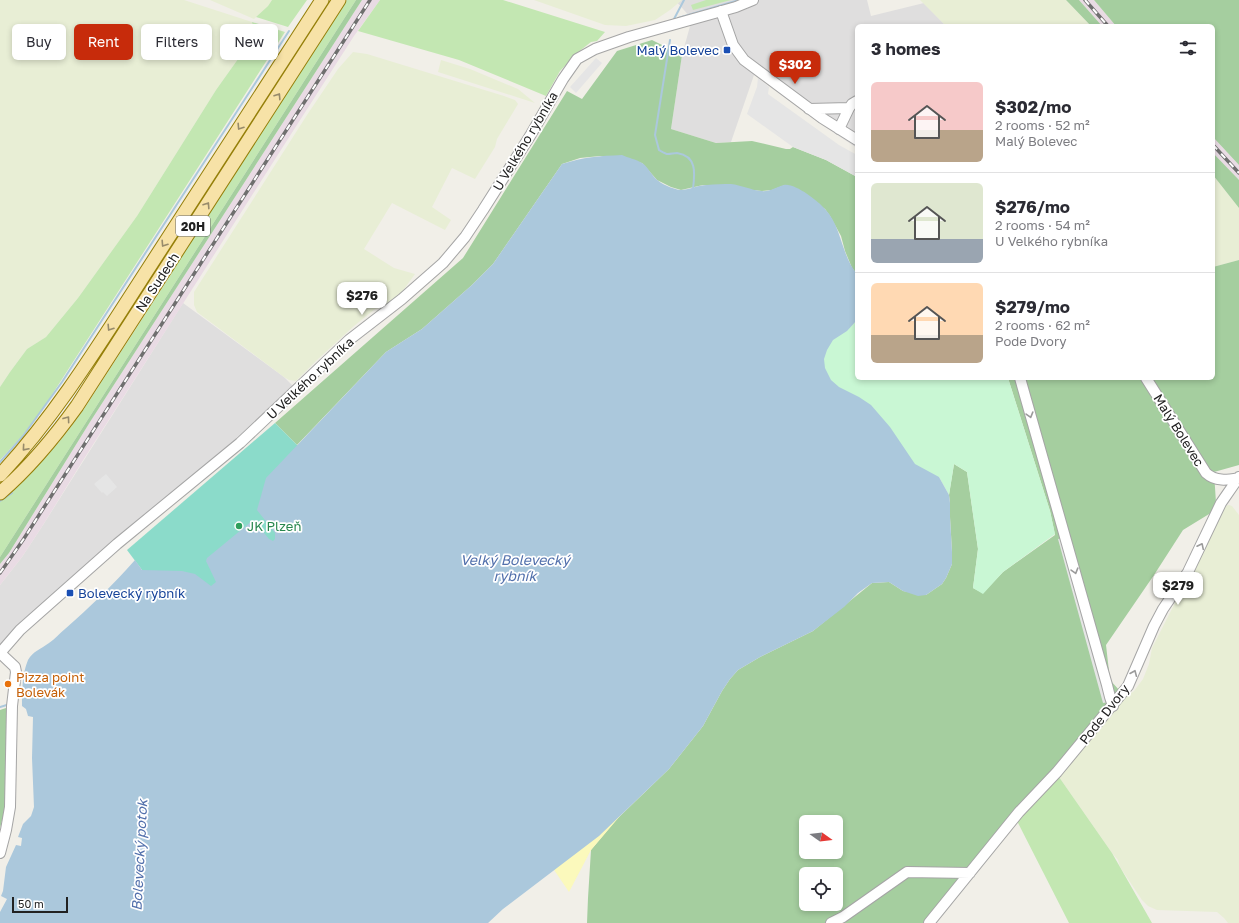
<!DOCTYPE html>
<meta charset="utf-8">
<style>
:root{--surface:#fff;--page:#f2f2f3;--text:#2b2b33;--muted:#7c7c81;--line:#e1e1e2;--accent:#c72b0b}
body{margin:0;font-family:"Golos Text",sans-serif;background:var(--page);color:var(--text);height:100vh;display:flex;flex-direction:column;font-size:15px;white-space:nowrap}
*{box-sizing:border-box;margin:0}
p{font-size:13px;color:var(--muted)}
.icon{flex:none;width:22px;height:22px;fill:none;stroke:currentColor;stroke-width:2;stroke-linecap:round;stroke-linejoin:round}
.map{position:relative;flex:1;overflow:hidden}
.details{position:absolute;left:855px;top:24px;width:360px;height:356px;display:flex;flex-direction:column;background:var(--surface);border-radius:6px;box-shadow:0 2px 6px #0003}
.details>*{flex:none}
.top-card{position:absolute;left:12px;top:24px;width:380px;height:36px;display:flex;gap:8px}
.needle{width:26px;rotate:104deg}
.buttons{position:absolute;left:799px;top:815px;display:grid;gap:8px}
.buttons a{display:grid;place-items:center;width:44px;height:44px;border-radius:6px;background:var(--surface);box-shadow:0 2px 6px #0003;font-size:20px}
.scale{position:absolute;left:12px;bottom:10px;width:56px;box-sizing:border-box;padding-left:4px;border:2px solid #212121;border-top:0;font-size:11px;line-height:14px;white-space:nowrap;color:#212121;-webkit-text-stroke:3px #fff;paint-order:stroke}
.price{position:absolute;translate:-50% -34px;padding:0 9px;border-radius:8px;background:#fff;color:#222;font-size:13px;line-height:26px;filter:drop-shadow(0 1px 2px #0008)}
.price::after{content:'';position:absolute;left:50%;top:24px;width:12px;height:9px;margin-left:-6px;background:inherit;clip-path:polygon(0 0,100% 0,50% 100%)}
.price.on{background:var(--accent);color:#fff}
ul{padding:0;list-style:none}
li{display:flex;align-items:center;gap:12px;height:100px;padding:0 16px}
li+li{border-top:1px solid var(--line)}
li span{display:grid;place-items:center;flex:none;width:112px;height:80px;border-radius:6px;color:#555}
li>.icon{margin-inline-start:auto}
span .icon{width:48px;height:48px;fill:#fffc;stroke-width:1}
li b{font-size:17px}
h2{display:flex;justify-content:space-between;align-items:center;height:48px;padding:0 16px;font-size:17px}
.pill{padding:0 14px;border-radius:6px;background:var(--surface);box-shadow:0 2px 6px #0003;font-size:14px;line-height:36px}
.pill.on{background:var(--accent);color:#fff}
.map>svg:first-child{display:block}
.residential{fill:#dfdede}
.industrial{fill:#e9dbe4}
.farmland{fill:#e8eed5}
.grass{fill:#c3e7b2}
.forest{fill:#a5ce9f;fill-rule:evenodd}
.sand{fill:#fbf9bc}
.park{fill:#c9f7d4}
.pitch{fill:#8bdbca}
.parking{fill:#e5e5e5}
.water{fill:#abc8dc}
.lines{fill:none;stroke-linecap:round;stroke-linejoin:round}
.stream{stroke:#abc8dc;stroke-width:2}
.minor-casing{stroke:#a5a5a5;stroke-width:12}
.major-casing{stroke:#957f09;stroke-width:15}
.minor{stroke:#fff;stroke-width:10}
.major{stroke:#f7e2a7;stroke-width:13}
.rail-casing{stroke:#6f6f6f;stroke-width:3.5}
.rail{stroke:#fff;stroke-width:2;stroke-dasharray:6;stroke-linecap:butt}
.oneway{stroke:#978b6b}
.oneway2{stroke:#9b9b9b}
.transit-dot{fill:#1a4fb4;stroke:#fff;stroke-width:1.5}
.leisure-dot{fill:#2e9e5b;stroke:#fff;stroke-width:1.5}
.food-dot{fill:#e8710a;stroke:#fff;stroke-width:1.5}
.labels{text-anchor:middle;dominant-baseline:central;stroke-width:3.5;stroke-linejoin:round;paint-order:stroke}
.shield{fill:#fff;stroke:#646464;stroke-width:1}
.shield-label{font-size:12px;font-weight:bold;fill:#212121}
.transit-label{font-size:13px;fill:#164399;stroke:#fff;text-anchor:end}
.street-label{font-size:13px;fill:#212121;stroke:#fff}
.leisure-label{font-size:13px;fill:#27864d;stroke:#fff;text-anchor:start}
.food-label{font-size:13px;fill:#c56008;stroke:#fff;text-anchor:start}
.water-label{font-size:14px;font-style:italic;fill:#5270ac;stroke:#fff}
</style>
<div class="map">
<svg width="1239" height="923" viewBox="0 0 1239 923">
<rect width="100%" height="100%" fill="#f1efe8"/>
<path class="residential" d="M675,0H867L871,16L924,3L946,26H857V148L822,125L754,75L731,142L716,143L671,129L682,55L692,19Z
M183,303L284,377L297,390L0,653V585L22,557L43,525Z"/>
<path class="industrial" d="M362,0H380L354,36L286,142L82,462L43,525L22,557L0,585V564L9,553L90,422Z
M1079,0H1094L1116,26H1102Z
M1213,137L1239,165V180L1213,153Z"/>
<path class="farmland" d="M0,0H184L252,22L254,30L243,52L216,90L137,216L78,298L46,337L27,349L10,372L0,387Z
M210,0H272L268,6L254,19Z
M534,0H682L670,10L655,20L626,26L605,25Z
M920,0H1066L1091,26H946Z
M353,52L367,54L504,96L515,100L518,104L497,139L495,147L475,179L452,168L432,207L451,220L445,230L392,203L364,249L394,268L415,274L399,296L382,307L375,309L354,326L317,360L296,381L289,380L284,377L197,312L194,305V292L307,115L338,69Z
M441,60L470,69L518,89L535,103L438,72Z
M1213,175L1239,208V260L1213,267Z
M1229,505L1232,506L1239,515V923H1228L1224,918L1217,912L1157,910L1148,906L1142,900L1120,867L1118,860L1112,853L1059,777L1062,770L1113,706L1134,691L1143,679L1149,664L1152,648L1177,599L1225,506Z"/>
<path class="grass" d="M272,0H307L288,27L256,17L268,6Z
M347,0H356L0,557V498C34,474 60,443 84,409L172,273L171,271Z
M380,0H503L605,32L597,41L591,42L577,53L560,71L546,96L459,60L358,31Z
M706,0H731L693,10L691,5Z
M252,22L285,32L46,404L22,436L0,460V387L10,372L27,349L46,337L78,298L137,216L216,90L243,52L254,30Z
M1056,776L1059,777L1112,853L1152,923H1069L1016,819Z"/>
<path class="forest" d="M356,0H362L90,422L9,553L0,564V557Z
M1066,0H1079L1102,26H1091Z
M1094,0H1239V165L1213,137V26H1116Z
M652,40L682,55L671,129L716,143L752,141L786,149H790L793,147L826,160L857,177V274L852,268L845,251L841,236L830,216L825,209L785,185L772,190L762,191L703,185L681,190L671,187L657,180L642,163L600,156L580,158L562,164L493,264L472,285L422,329L386,352L297,445L275,423L463,258L567,91L582,99L617,51Z
M1213,153L1239,180V208L1213,175Z
M1239,260V465L1214,472L1216,503L1214,511L1183,530L1154,575L1106,645L1110,680L1120,691L929,923H587L588,898L591,850L616,820L669,769L703,726L722,691L730,679L738,670L760,657L813,631L872,583L889,582L903,591L926,595L942,584L946,578L952,564V552L950,517V503L949,495L954,464L967,472L978,549L973,588L983,593L1003,572L1055,535L1050,511L1008,378H1213V267ZM806,822H836V852H806ZM806,874H836V904H806Z
M9,707L5,809L0,828V710Z"/>
<path class="sand" d="M620,816L591,850L569,892L542,852Z"/>
<path class="park" d="M857,320V378H1008L1050,511L1055,534L1003,572L983,594L973,588L978,549L967,472L954,464L949,495L939,477L912,479L804,352L847,330Z"/>
<path class="pitch" d="M275,423L297,445L349,502L203,636L142,570L127,550Z"/>
<path class="parking" d="M596,58L602,63L576,93L570,87Z
M758,78L769,87L768,94L839,145L857,155V177L826,160L793,147L747,114L757,87Z
M106,474L117,487L107,496L103,492L102,493L94,484Z
M1063,538L1109,702L1103,703L1058,539Z"/>
<path class="water" d="M622,155C628,158 636,159 642,163C647,166 651,174 656,179C661,184 673,189 680,190C689,190 698,185 707,185C715,184 723,184 731,184C741,185 751,190 761,191C770,192 776,187 784,185C795,183 818,201 825,209C842,227 841,255 857,274V320L847,331L833,340L827,350L824,359L825,368L831,380L839,387L859,397L871,405L890,427L915,464L939,477L949,495L950,503V517L952,552V564L946,578L942,584L926,595L918,596L903,591L889,582L872,583L858,593L844,607L813,631L760,657L738,670L730,679L722,691L703,726L669,769L599,836L503,909L488,923H0V912L7,899L1,896L3,891L6,867L16,845L21,846L22,838L18,837L23,824L31,816L34,807L32,758L33,717L28,716L26,709L22,706C22,691 22,674 28,660C33,651 41,649 49,643C55,639 60,633 65,629C90,607 113,585 135,560L142,570L182,571L195,574L211,586L216,582L206,561L207,558L252,521L255,522L269,539L273,541L275,539V533L257,510L266,478L386,352L422,329L472,285L493,264L562,164C584,157 599,156 622,155Z"/>
<g class="lines">
<path class="stream" d="M678,18L739,0
M674,19L684,0
M670,40L655,135L659,150C661,151 665,154 668,154C671,154 674,153 677,153C697,156 695,173 693,189
M0,462L23,436L62,382L289,31
M0,501L12,493
M0,707L10,704"/>
<defs>
<path id="minor" d="M721,11L733,45L744,60L822,118L857,140
M809,109L849,108L852,104L857,101
M839,129L849,108
M1020,378L1107,685L1110,697L1113,706
M1146,378L1206,473C1216,482 1227,480 1239,478
M0,653L20,630L117,544L240,443L349,340L402,299L443,263L465,237L483,210L530,136L563,79L577,59L595,49L629,37L736,7L753,0
M0,853L6,830L10,807L12,706L16,672L15,667L0,653
M831,923L843,917L907,872L970,873
M929,923L1019,812L1057,772L1128,686L1154,626L1163,609L1188,572L1221,503L1239,477"/>
<path id="major" d="M0,475C58,413 102,340 148,269C206,179 264,90 322,0
M0,493C30,467 54,438 77,406L339,0"/>
</defs>
<use href="#minor" class="minor-casing"/>
<use href="#major" class="major-casing"/>
<use href="#minor" class="minor"/>
<use href="#major" class="major"/>
<defs>
<path id="rail" d="M1085,0L1108,26
M1213,145L1239,173
M0,573L23,540L370,0"/>
</defs>
<use href="#rail" class="rail-casing"/>
<use href="#rail" class="rail"/>
</g>
<defs><path id="oneway-chevron" d="M-2-3.5L2.5 0L-2 3.5" fill="none" stroke-width="1.6" stroke-linecap="round" stroke-linejoin="round"/></defs>
<g class="oneway">
<use href="#oneway-chevron" transform="translate(278 96) rotate(-57)"/>
<use href="#oneway-chevron" transform="translate(240 127) rotate(123)"/>
<use href="#oneway-chevron" transform="translate(207 205) rotate(-57)"/>
<use href="#oneway-chevron" transform="translate(164 244) rotate(123)"/>
<use href="#oneway-chevron" transform="translate(110 328) rotate(123)"/>
<use href="#oneway-chevron" transform="translate(67 419) rotate(-54)"/>
<use href="#oneway-chevron" transform="translate(25 448) rotate(131)"/>
</g>
<g class="oneway2">
<use href="#oneway-chevron" transform="translate(1030 415) rotate(74)"/>
<use href="#oneway-chevron" transform="translate(1201 546) rotate(-64)"/>
<use href="#oneway-chevron" transform="translate(1075 571) rotate(74)"/>
<use href="#oneway-chevron" transform="translate(1134 673) rotate(-67)"/>
</g>
<g class="transit-dot">
<rect x="723" y="46" width="8" height="8" rx="2"/>
<rect x="66" y="589" width="8" height="8" rx="2"/>
</g>
<circle class="leisure-dot" cx="239" cy="526" r="4"/>
<circle class="food-dot" cx="8" cy="684" r="4"/>
<g class="labels">
<rect class="shield" x="176" y="216" width="34" height="20" rx="3"/>
<g class="shield-label">
<text x="193" y="226">20H</text>
</g>
<g class="transit-label">
<text x="719" y="50">Malý Bolevec</text>
<text x="78" y="593" text-anchor="start">Bolevecký rybník</text>
</g>
<g class="street-label">
<text transform="translate(525 141) rotate(-59)">U Velkého rybníka</text>
<text transform="translate(157 282) rotate(-57)">Na Sudech</text>
<text transform="translate(310 378) rotate(-43)">U Velkého rybníka</text>
<text transform="translate(1179 430) rotate(58)">Malý Bolevec</text>
<text transform="translate(1104 714) rotate(-52)">Pode Dvory</text>
</g>
<g class="leisure-label">
<text x="247" y="526">JK Plzeň</text>
</g>
<g class="food-label">
<text x="16" y="677">Pizza point<tspan x="16" dy="15">Bolevák</tspan></text>
</g>
<g class="water-label">
<text x="515" y="559">Velký Bolevecký<tspan x="515" dy="16">rybník</tspan></text>
<text transform="translate(139 855) rotate(-87)">Bolevecký potok</text>
</g>
</g>
</svg>
<div class="buttons">
<a><svg class="needle" viewBox="-14 -14 28 28"><path d="M0-13l5 13h-10z" fill="#e53935"/><path d="M0 13l5-13h-10z" fill="#7c7c81"/></svg></a>
<a><svg class="icon" aria-label="locate" viewBox="0 0 24 24"><circle cx="12" cy="12" r="6"/><path d="M12 2v4M12 18v4M2 12h4M18 12h4"/></svg></a>
</div>
<div class="scale">50 m</div>
<b class="price on" style="left:795px;top:85px">$302</b>
<b class="price" style="left:362px;top:316px">$276</b>
<b class="price" style="left:1178px;top:606px">$279</b>
<div class="top-card">
<a class="pill">Buy</a>
<a class="pill on">Rent</a>
<a class="pill">Filters</a>
<a class="pill">New</a>
</div>
<section class="details">
<h2>3 homes<svg class="icon" aria-label="filters" viewBox="0 0 24 24"><path d="M4 7h16M4 17h16"/><circle cx="9" cy="7" r="2"/><circle cx="15" cy="17" r="2"/></svg></h2>
<ul>
<li><span style="background:linear-gradient(#f6c9c9 60%,#b9a48a 0)"><svg class="icon" aria-label="home" viewBox="0 0 24 24"><path d="M3 11l9-7 9 7M6 9v11h12V9"/></svg></span><div><b>$302/mo</b><p>2 rooms · 52 m²</p><p>Malý Bolevec</p></div></li>
<li><span style="background:linear-gradient(#dfe7d0 70%,#9aa5b1 0)"><svg class="icon" aria-label="home" viewBox="0 0 24 24"><path d="M3 11l9-7 9 7M6 9v11h12V9"/></svg></span><div><b>$276/mo</b><p>2 rooms · 54 m²</p><p>U Velkého rybníka</p></div></li>
<li><span style="background:linear-gradient(#ffd9b3 65%,#b9a48a 0)"><svg class="icon" aria-label="home" viewBox="0 0 24 24"><path d="M3 11l9-7 9 7M6 9v11h12V9"/></svg></span><div><b>$279/mo</b><p>2 rooms · 62 m²</p><p>Pode Dvory</p></div></li>
</ul>
</section>
</div>
